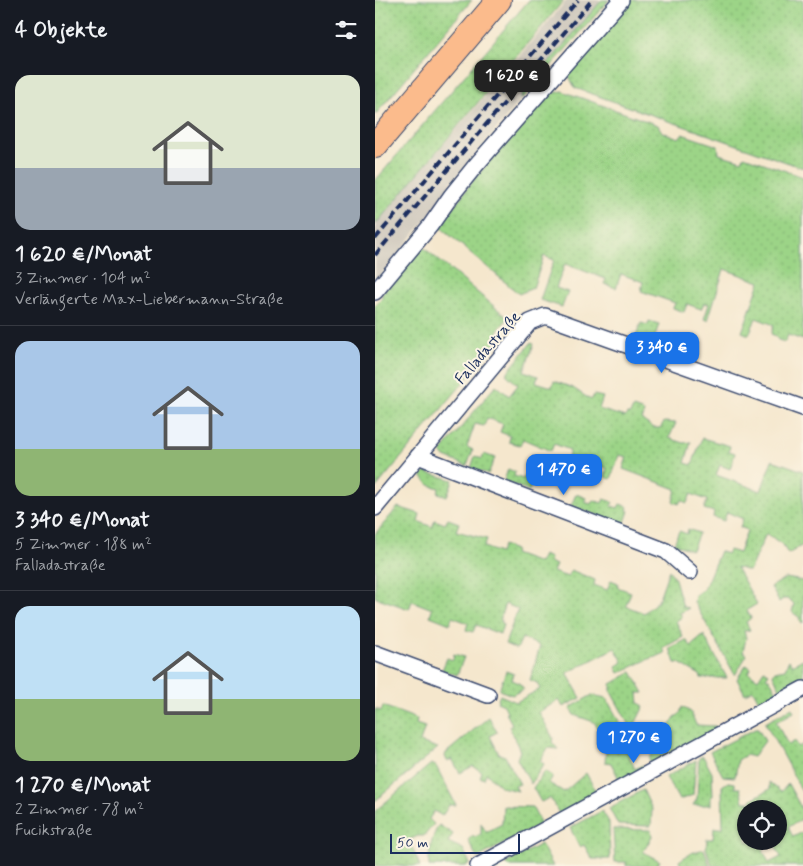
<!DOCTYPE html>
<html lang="de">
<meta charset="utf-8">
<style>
:root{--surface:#171b24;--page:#20242c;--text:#f1f3f6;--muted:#9ea1a6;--line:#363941;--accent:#1a73e8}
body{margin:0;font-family:Mynerve,sans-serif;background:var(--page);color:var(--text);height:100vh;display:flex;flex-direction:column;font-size:19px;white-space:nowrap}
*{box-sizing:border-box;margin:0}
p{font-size:16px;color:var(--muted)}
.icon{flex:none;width:28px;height:28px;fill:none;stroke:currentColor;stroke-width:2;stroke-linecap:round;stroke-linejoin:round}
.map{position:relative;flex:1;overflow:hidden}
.drawer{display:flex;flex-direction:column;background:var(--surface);width:375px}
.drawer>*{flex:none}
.tools{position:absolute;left:362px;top:800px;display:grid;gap:10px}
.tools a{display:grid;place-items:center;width:50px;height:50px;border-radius:50%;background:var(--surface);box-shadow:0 1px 4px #0004;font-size:25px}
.scale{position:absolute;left:15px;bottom:12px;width:130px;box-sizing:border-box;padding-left:5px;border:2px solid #1b2f5e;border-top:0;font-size:14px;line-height:18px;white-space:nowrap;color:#1b2f5e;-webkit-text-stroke:4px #fcf5e5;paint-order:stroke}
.price{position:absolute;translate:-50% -42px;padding:0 11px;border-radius:10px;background:var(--accent);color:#fff;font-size:16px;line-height:32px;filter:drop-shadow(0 1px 2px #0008)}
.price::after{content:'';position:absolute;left:50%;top:30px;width:15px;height:11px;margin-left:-8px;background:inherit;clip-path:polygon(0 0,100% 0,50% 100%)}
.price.current{background:#222;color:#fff}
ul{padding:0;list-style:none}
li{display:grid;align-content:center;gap:10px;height:265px;padding:0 15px}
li+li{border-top:1px solid var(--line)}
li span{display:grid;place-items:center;height:155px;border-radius:15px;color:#555}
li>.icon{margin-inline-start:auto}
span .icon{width:90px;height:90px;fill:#fffc;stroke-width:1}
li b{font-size:21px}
h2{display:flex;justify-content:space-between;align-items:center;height:60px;padding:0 15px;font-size:21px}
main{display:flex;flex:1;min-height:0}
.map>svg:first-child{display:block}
.railway{fill:#c9c3b8}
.grass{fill:url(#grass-dots);stroke:#5c8272;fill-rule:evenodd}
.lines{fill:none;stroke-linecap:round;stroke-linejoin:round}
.street-casing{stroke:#3c4b6f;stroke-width:18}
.primary-casing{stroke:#3c4b6f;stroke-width:26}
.street{stroke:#fff;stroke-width:15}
.primary{stroke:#fbbb8c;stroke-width:24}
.rail{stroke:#1b2f5e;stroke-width:4;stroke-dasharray:8 4;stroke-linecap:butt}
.labels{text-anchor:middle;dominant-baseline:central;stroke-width:4;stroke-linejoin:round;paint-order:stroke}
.street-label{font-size:16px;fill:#1b2f5e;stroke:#fcf5e5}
</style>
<main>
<section class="drawer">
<h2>4 Objekte<svg class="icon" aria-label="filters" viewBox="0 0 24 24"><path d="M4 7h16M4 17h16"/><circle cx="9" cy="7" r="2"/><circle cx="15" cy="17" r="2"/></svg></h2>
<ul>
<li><span style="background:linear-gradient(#dfe7d0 60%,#9aa5b1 0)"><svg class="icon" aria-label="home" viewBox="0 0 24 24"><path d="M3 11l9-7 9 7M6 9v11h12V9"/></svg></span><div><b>1 620 €/Monat</b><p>3 Zimmer · 104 m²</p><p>Verlängerte Max-Liebermann-Straße</p></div></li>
<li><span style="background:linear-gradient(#a9c7e8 70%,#8fb573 0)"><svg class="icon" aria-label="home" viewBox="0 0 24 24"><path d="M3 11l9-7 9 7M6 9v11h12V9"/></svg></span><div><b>3 340 €/Monat</b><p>5 Zimmer · 188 m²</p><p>Falladastraße</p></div></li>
<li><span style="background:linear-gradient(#bfe0f5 60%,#8fb573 0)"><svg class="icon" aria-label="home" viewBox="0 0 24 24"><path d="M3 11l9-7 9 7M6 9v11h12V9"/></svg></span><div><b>1 270 €/Monat</b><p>2 Zimmer · 78 m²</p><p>Fucikstraße</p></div></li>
</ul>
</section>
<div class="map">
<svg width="428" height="866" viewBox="0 0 428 866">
<defs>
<pattern id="grass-dots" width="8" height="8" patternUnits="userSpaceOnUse" patternTransform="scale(1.25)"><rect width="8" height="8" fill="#9cd487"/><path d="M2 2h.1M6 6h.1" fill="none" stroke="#86b677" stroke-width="1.8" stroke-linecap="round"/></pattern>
</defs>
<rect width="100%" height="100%" fill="#fcf5e5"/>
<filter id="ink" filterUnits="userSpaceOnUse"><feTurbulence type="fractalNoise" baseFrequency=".02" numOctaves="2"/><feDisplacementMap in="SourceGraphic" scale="10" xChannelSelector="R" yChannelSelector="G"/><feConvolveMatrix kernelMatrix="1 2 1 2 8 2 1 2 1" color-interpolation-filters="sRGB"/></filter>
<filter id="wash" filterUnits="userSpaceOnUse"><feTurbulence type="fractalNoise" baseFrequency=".0096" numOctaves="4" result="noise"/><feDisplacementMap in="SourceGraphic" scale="20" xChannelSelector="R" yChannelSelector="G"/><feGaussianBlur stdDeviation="1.12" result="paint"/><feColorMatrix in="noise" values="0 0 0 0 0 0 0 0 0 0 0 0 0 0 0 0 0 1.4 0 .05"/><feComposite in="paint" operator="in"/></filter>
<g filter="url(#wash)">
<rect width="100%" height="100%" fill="#f5e7cd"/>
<path class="railway" d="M192,0H227L147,93L146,100L76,182L64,203L0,282V225Z"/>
<path class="grass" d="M0,0H97L0,115Z
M154,0H189L0,225V181Z
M227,0H234L146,100L147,94Z
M257,0H428V168L200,88L193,74Z
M187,91L283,125L287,132L304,138L307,134L343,146L344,154L367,161L369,156L428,177V340L413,335L410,342L403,340L401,336L396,334L399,325L381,318L374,335L367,332L385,282L349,269L333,320L329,319L334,304L329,303L326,309L312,304L309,312L298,308L300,303L266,291L268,282L246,274L241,288L229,284L231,279L190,264L181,288L193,292L187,307L165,300L179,260L169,256L158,288L144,294L64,226L97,182L171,95Z
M48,247L133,318L122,331L127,336L0,489V305L7,298V293Z
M274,321L284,324L278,342L261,336L266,323L273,325Z
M156,343L159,344L149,371L163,376L161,382L177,387L179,381L198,388L216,400L219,395L228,397L224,409L250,417L252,414H255L258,408L269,412L267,420L278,428H285L289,422L301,423L294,438L309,443L316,442L310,463L317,465L327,438L355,446L354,451L360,453L355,469L345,465L341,475L386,491L397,460L428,471V545L413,554L407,544L391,534L374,571L361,567L382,604L372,610L376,618L371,622L375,630L369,631L371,638L368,652L372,655L360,675L319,602L320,595L329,589L345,551L352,554L354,550L364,553L372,530L365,527L368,519L352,512L349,521L338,517L339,512L329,509L332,500L316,494L312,503L306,500L304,504L298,502L301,489L248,469L252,457L244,455L236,479L230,477L232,468L205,458L203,461L193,457L195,450L179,444L176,451L148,439L145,445L134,442L135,436L125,432L128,424L112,418L109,426L100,424L92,447L98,450L92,466L70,457L66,452L121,385L134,396L143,385L131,374Z
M109,454L120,458L113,474L96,468L100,456L107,459Z
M133,469L140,472L139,476L148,479L150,475L159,478L154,491L129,481Z
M50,472L78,480L72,496L63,493L64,488L54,485L46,476Z
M201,494L211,498L209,502L216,504L218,500L227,503L229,499L238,502L236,506L243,508L245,504L253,507L252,510L254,511L249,525L196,506Z
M23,507L45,514L43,521L57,527L60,520L70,524L73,519L84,523L81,531L112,539L109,547L125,553L128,545L140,550L139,554L164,563L168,555L175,558L174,562L181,565L178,572L193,577L196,570L220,580L219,585L232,590L236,580L243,583L242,587L256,592L251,606L269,613L283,601L294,570L300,579L308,607L314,608L305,613L307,617L301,621L308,637L288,648L290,653L279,658L278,657L244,673L241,667L248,662L240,648L192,673L206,698L188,707L184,700L164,712L178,738L177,742L183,749L173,748L165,761L169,764L156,784L142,759L145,751L134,726L137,724L131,713L132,712L129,705L122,702L125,695L141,702L165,689L162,683L155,680L165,646L147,638L142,649L130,644L143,609L130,604L125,618L128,625L125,634L101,625L98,632L91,630L93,623L77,617L75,624L55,616L57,609L37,601L34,609L0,597V534Z
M313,529L324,533L317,550L299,544L304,531L312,534Z
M411,578L428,581V623L424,620L425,618L417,612L419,604L414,599H408L404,602L396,587Z
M329,635L352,678H326L325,675L304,663H300L295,648L311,640L316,646Z
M79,654L89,657L82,675L67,670L72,658L78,660Z
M428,659V682L407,693L398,675L400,671L410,669L414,660L417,665Z
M371,665L376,668L374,673L383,679L389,670L394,673L391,677L396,681L404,695L388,704L385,703L378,690L370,694L362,679Z
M131,671L139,674L137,680L144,683L149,689L137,695L124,690Z
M257,672L269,693H263L264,703L269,706L257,730L236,692V684Z
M217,695L231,698L251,733H247L242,724L236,728L240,734H226L219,722L199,715L195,708Z
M8,706L42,719L41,724L50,727L45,742L63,748L0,801V709L6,711Z
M307,707L316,712L321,725L340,726L342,729L277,764L274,759L300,717L305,714Z
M417,708L419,712L401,722L413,745L419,741L423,747L428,744V793L390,723Z
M114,717L122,732L115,736L124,754L130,756L145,784L140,786L143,791L126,787L111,773L109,779L105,777L107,772L98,766L85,773L77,759L72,761L70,756L71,753Z
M380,729H383L390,741L378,757L371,755L363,760L360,777L348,776L335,752Z
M231,750L261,752L254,756L260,769L268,765L270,769L246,783L236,763L230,762Z
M328,756L337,773L338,796H336V805H318L322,799L324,758Z
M321,760L318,795L304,800L291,777Z
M56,764L61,766L81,805H74L67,816L59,811L54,819L59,824L49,836H43L34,840L45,866H0V811Z
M170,771L178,776L174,783L189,792L211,773L223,795L185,815L175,798L166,802L158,788Z
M353,782L360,783V788H365L368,802H376L377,799L395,789L394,782L406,792L413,784L428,811L426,820L413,827L418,837L428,832V866H337L331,848L332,839H338L339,828H348L347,786ZM371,809H404L405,839L399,844L406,857L394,863L388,850L390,848L386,841H371Z
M268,790L277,809L276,826L243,825L234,808Z
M128,806L157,807L166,824L102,858L93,840L98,835L100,837L106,834V823L111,832L127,824Z
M227,811L234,822L235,859H217L209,845L205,847L195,828Z
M64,825L78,834L73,842L88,849L95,864L89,866H54C53,856 57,834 64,825Z
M238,829L276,830L277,837L268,852L285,861L282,866H251V862H240Z
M166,844L178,866H133L131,863Z
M329,849L335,866H306L304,861L316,853Z"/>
</g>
<g filter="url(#ink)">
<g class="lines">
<defs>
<path id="street" d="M0,292L55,226L76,196L101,165L246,0
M43,456L291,551L315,572
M0,508L155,322L170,316L428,408
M0,653L113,695
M103,866L428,689"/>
<path id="primary" d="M0,146L124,0"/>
</defs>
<use href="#street" class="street-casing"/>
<use href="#primary" class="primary-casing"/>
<use href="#street" class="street"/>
<use href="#primary" class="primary"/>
<path class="rail" d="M0,239L203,0
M0,255L217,0"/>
</g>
</g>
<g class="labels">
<g class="street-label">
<text transform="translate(113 348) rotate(-49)">Falladastraße</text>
</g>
</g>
</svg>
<div class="tools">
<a><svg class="icon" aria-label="locate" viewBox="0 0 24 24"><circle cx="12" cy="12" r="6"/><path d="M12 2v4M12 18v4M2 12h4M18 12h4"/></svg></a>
</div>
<div class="scale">50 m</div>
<b class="price current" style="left:137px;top:102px">1 620 €</b>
<b class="price" style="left:287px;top:374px">3 340 €</b>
<b class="price" style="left:189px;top:496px">1 470 €</b>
<b class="price" style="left:259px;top:764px">1 270 €</b>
</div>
</main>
